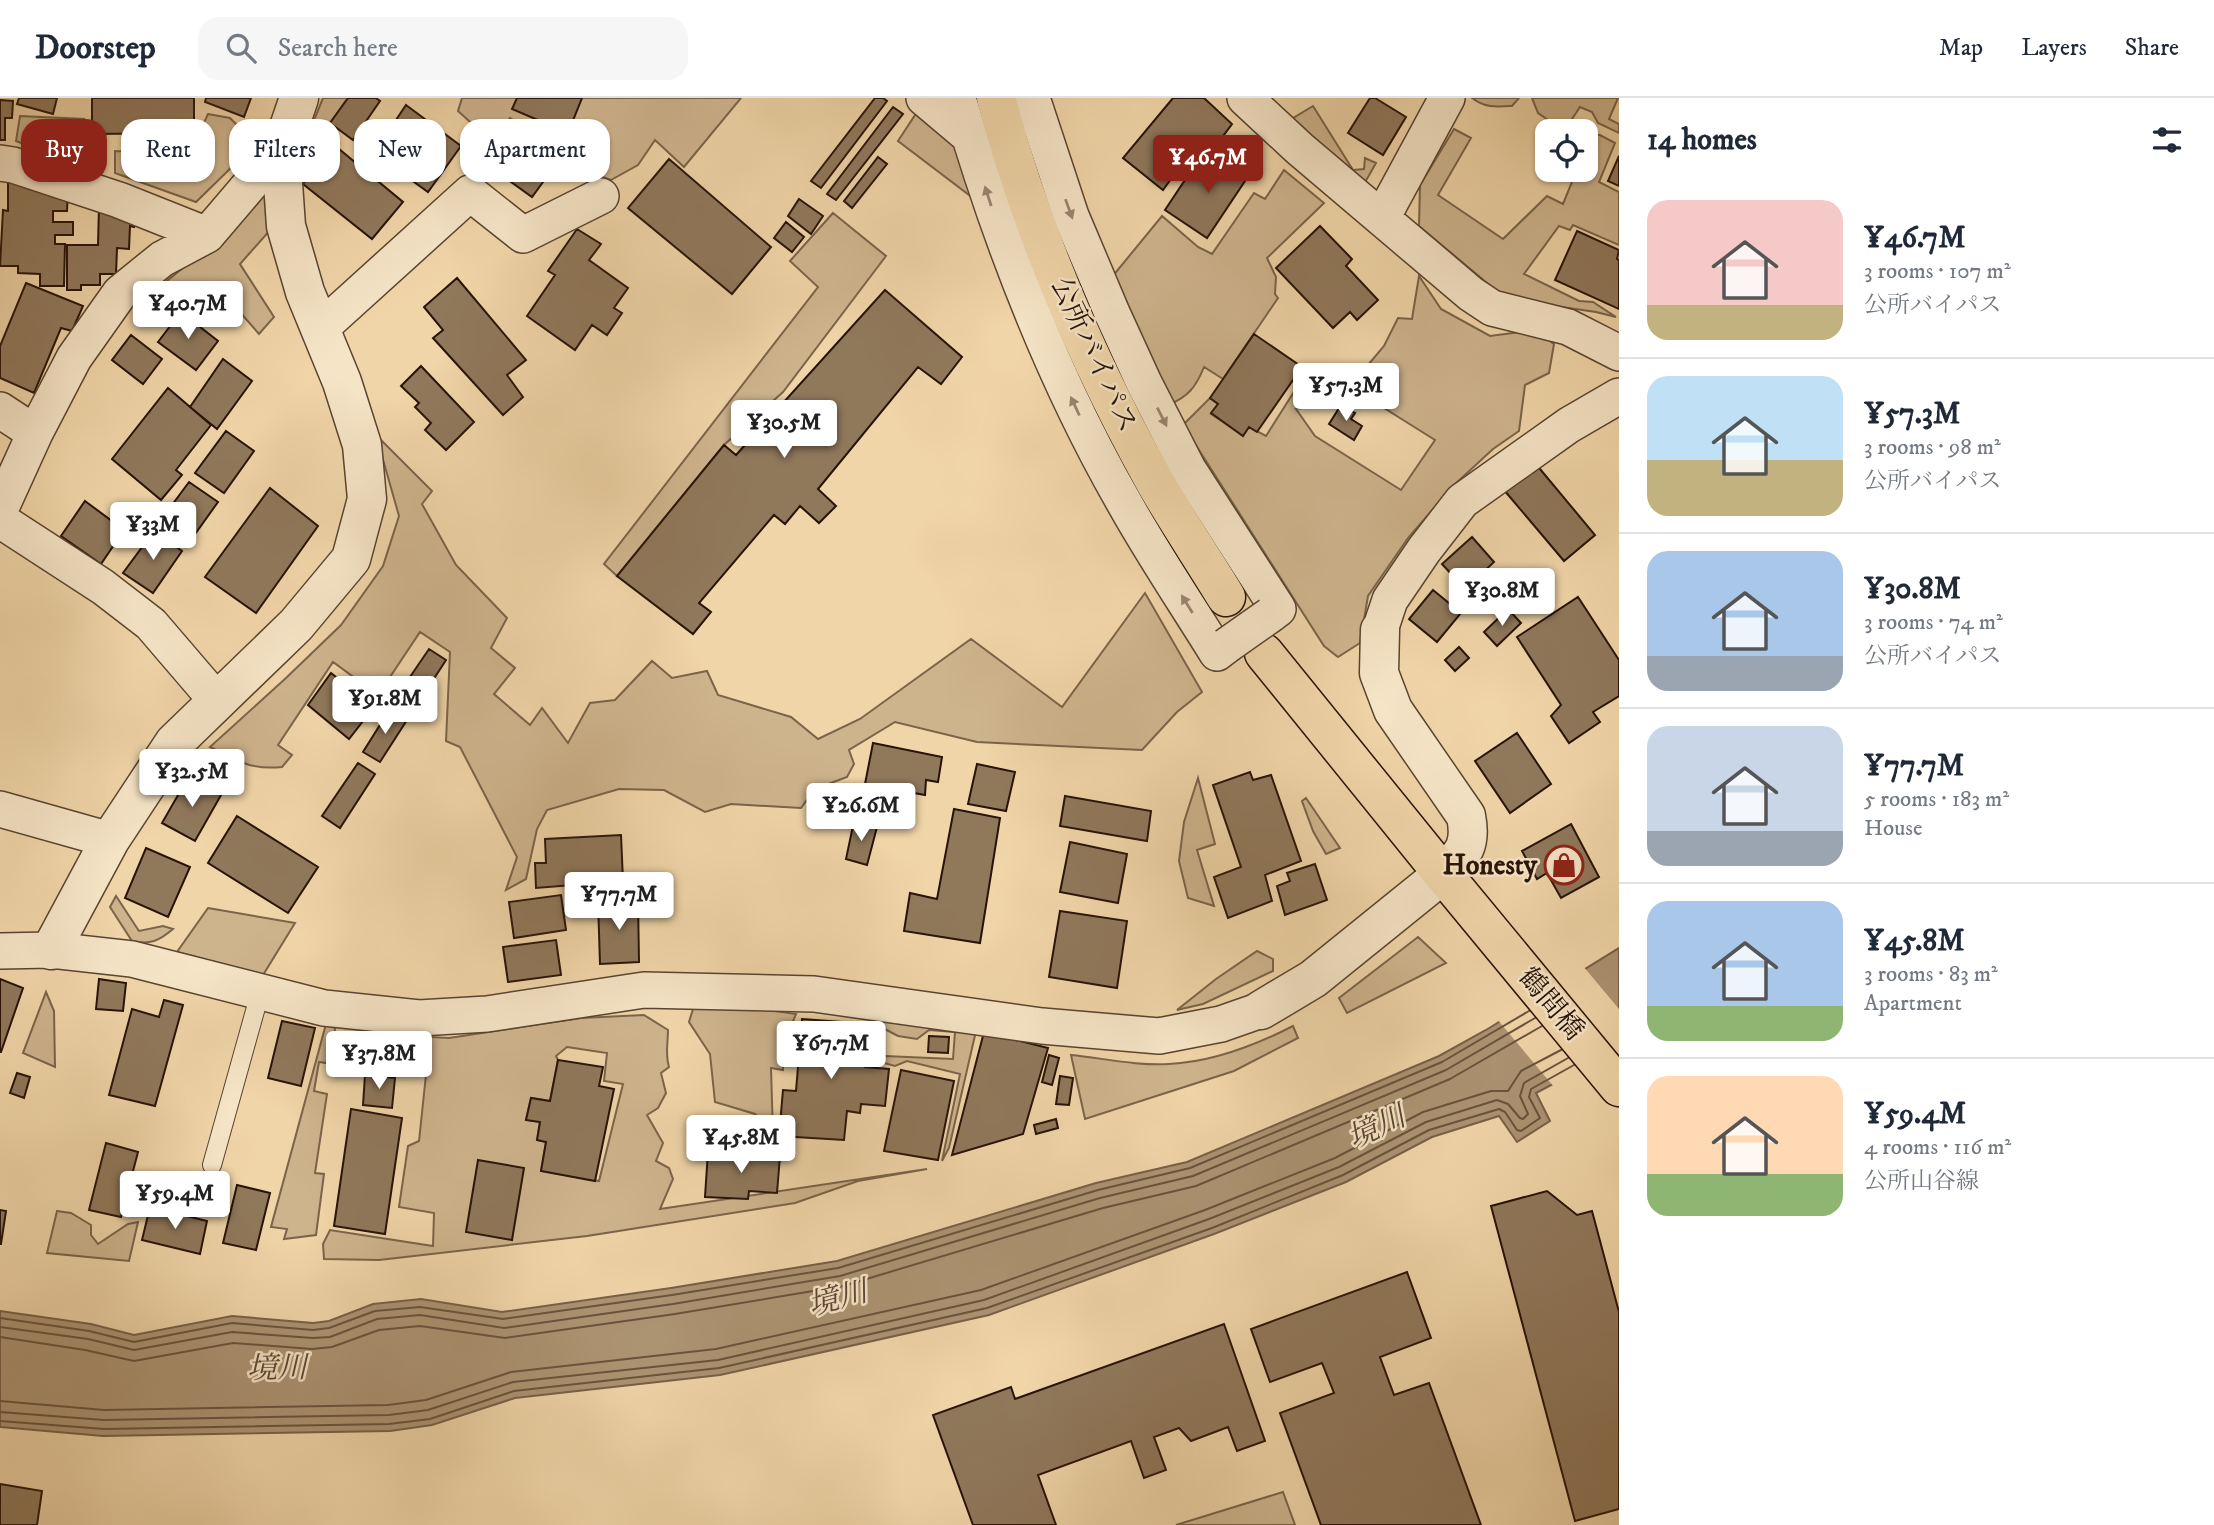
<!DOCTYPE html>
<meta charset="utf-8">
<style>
:root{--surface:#fff;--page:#f6f6f7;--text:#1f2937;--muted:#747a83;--line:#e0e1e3;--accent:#8f2418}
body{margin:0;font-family:"IM FELL DW Pica","Noto Serif JP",serif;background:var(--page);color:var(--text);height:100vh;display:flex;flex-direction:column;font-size:26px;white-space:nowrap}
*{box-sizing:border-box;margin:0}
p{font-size:23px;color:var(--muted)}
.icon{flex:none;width:38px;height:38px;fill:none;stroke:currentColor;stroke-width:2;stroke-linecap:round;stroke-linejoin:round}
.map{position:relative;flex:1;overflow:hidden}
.panel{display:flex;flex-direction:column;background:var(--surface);width:595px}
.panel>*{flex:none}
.banner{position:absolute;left:21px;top:21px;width:665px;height:63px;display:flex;gap:14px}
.fabs{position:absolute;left:1535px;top:21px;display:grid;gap:14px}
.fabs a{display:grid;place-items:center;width:63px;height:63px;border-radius:14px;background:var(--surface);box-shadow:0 2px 5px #0004;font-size:35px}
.price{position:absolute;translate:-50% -60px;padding:0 16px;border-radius:7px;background:#fff;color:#222;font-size:23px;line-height:46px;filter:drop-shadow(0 2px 4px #0008)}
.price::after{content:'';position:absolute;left:50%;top:42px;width:21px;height:16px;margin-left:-10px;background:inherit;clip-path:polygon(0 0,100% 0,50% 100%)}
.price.current{background:var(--accent);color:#fff}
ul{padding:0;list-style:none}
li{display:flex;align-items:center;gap:21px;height:175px;padding:0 28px}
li+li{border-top:2px solid var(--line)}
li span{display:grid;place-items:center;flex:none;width:196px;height:140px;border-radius:21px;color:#555}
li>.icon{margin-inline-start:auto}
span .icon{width:84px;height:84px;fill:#fffc;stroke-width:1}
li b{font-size:30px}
h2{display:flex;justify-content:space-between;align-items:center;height:84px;padding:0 28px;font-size:30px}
.tag{padding:0 24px;border-radius:21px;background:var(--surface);box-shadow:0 2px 5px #0004;font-size:24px;line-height:63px}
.tag.current{background:var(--accent);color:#fff}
header{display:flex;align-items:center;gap:42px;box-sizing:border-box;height:98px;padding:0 35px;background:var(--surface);border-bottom:2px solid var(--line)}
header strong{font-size:33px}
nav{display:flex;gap:38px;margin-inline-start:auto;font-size:24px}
.search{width:490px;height:63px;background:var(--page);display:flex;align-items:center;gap:18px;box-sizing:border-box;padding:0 24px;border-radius:21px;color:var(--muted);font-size:26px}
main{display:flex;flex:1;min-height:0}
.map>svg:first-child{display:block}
.green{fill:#ceb48d;stroke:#7a644a;stroke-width:2;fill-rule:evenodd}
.water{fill:#ac9372;stroke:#776048;stroke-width:2}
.pier{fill:#f0d5a8}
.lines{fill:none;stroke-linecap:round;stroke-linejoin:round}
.shore{stroke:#6a533d;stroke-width:2}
.building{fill:#90785b;stroke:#271308;stroke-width:2}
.service-casing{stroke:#594430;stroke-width:20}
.minor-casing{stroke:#594430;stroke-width:38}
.tertiary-casing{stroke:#594430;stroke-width:41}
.primary-casing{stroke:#271308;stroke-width:41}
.service{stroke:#f5e4c6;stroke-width:18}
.minor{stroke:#f5e4c6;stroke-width:35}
.tertiary{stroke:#f5e4c6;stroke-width:38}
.primary{stroke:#f0d5a8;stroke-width:38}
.minor-bridge-casing{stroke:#594430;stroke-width:38;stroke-linecap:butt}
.minor-bridge{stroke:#f5e4c6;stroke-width:35}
.oneway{fill:#988670}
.labels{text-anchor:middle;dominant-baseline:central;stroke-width:5;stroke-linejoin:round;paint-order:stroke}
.street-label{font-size:28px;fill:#271308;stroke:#f5e4c6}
.poi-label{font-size:28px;font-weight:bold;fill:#271308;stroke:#f5e4c6;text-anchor:end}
.water-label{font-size:30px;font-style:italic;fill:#5c4632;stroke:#f5e4c6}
</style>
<header>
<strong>Doorstep</strong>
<div class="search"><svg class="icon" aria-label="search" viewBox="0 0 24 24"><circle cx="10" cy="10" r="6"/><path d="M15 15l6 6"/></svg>Search here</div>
<nav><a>Map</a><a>Layers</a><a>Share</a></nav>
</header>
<main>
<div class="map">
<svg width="1619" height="1427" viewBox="0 0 1619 1427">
<rect width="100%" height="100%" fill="#f0d5a8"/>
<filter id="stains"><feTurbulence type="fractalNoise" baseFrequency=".00286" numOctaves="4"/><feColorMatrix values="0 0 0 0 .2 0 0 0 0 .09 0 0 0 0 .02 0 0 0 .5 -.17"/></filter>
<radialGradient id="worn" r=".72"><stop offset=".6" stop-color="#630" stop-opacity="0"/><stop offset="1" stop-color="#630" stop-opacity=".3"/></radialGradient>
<path class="green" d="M323,0H348L330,25L321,50L303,49Z
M462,0H741L684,69L655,42L638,67L611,82L583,72L510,20L492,44L458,13Z
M1472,0H1519L1512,8C1496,9 1485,10 1472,0Z
M1532,0H1618L1609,21L1619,26V35L1598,25L1592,14L1580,9L1570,24L1554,26L1538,15Z
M1313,8L1353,72L1364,71L1365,60L1376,65L1363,88L1290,22Z
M919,11L957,36L977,103L898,43Z
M208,16L230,20L237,27L234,47L239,62L196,104L115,75V53L159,55L169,45L185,39L194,46Z
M20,18L84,21V68L16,43Z
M1454,31L1471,40L1438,97L1503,141L1547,98L1563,106L1576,74L1572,72H1586V36L1600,37L1615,45L1599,84L1619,94V147L1573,127L1570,132L1559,128L1524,176L1579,203L1593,204L1616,219L1596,214L1506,201L1419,128L1420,87Z
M1284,72L1324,105L1267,160L1276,179L1275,196L1278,200L1223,281L1204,269C1196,289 1188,299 1168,307L1112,179L1162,118L1198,149L1212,156L1254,95L1265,101Z
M265,92L272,130L240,166L274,219L259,236L232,205L213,226L163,186L223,138Z
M833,115L886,158L783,294L724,347L617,478L604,466L818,189L790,163Z
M1419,178L1441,211L1490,238L1528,233L1541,237L1554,246L1549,275L1525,287L1519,333L1493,351L1453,388L1408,440L1368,498L1360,545L1338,559L1324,548L1183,327L1210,300L1218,306L1211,316L1243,337L1249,329L1266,338L1311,267L1363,273L1384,248L1398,220L1412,221ZM1344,285L1435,342L1401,392L1315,338L1296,311L1318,307L1329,288Z
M376,337L432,393L422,406L456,467L507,520L491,550L515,570L494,596L530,627L542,610L568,645L590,605L615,602L652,563L672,580L707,573L718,597L791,619L818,641L860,621L971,541L1062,609L1145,495L1202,594L1177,614L1142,652L977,644L895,624L849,652L854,666L847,679L815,691L801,710L731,706L705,714L664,692L619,691L547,712L537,731L526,781L506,792L517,759L460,649L446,643L450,554L420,534L378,597L333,564L278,647L292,657L282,669C251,672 237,663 210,649L286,580L341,527L383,468L399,418Z
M1198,680L1215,746L1197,752L1214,808L1188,800L1179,763L1184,724Z
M1306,700L1340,750L1326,756L1313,733L1302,703Z
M116,798L139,833L163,828L173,831C159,843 150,847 132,843L110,809Z
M208,810L295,825L263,877L177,854Z
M1418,839L1446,865L1347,915L1339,900Z
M1257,853L1273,861V873L1203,906L1177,912L1216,881Z
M46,894L54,913L55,969L23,955Z
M693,911H760L796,916L785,942L783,972L771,970L773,1036L755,1016L715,1004L710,956L689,924Z
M644,917L668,932C668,945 665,956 669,969L661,975L666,995L658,1010L647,1017L663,1045L656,1063L669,1070L673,1081L660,1111L927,1071L858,1083L795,1105L587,1138L379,1162L324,1161L323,1146L330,1132L433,1148L434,1115L399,1109L408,1048L419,1043L430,939L449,940L581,920ZM567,949L607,955L604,983L623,986L599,1083L541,1073L546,1044L537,1042L540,1024L526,1022L531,1000L550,1003L558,962L556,958Z
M876,920L976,933L949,1050L942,1063L960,976L907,963L895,968L873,962L885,958L953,961L955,934L929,932L917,941L898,938L877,927Z
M326,926L335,928L333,966L319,964L314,993L327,996L315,1075L324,1076L316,1137L284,1141L287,1131L271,1129Z
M1293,928L1298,940L1234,973L1085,1021L1071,957C1102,960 1137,968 1169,966C1212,964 1254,948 1293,928Z
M57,1113L71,1115L91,1127V1137L98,1146L128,1126L138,1124L129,1163L47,1155Z
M1283,1394L1295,1427H1176Z"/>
<path class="water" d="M1619,850V951L1536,995L1550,1023L1517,1044L1499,1018L1432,1039L1346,1084L1214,1136L989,1217L720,1277L515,1300L432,1327L390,1333L103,1338L0,1329V1213L91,1226L134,1237L232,1218L313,1225L329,1223L373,1206L421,1201L502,1214L671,1190L837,1163L1096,1085L1187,1064L1439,958L1486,932Z"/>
<path class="pier" d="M1583,868L1619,911V955L1554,989L1497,921Z"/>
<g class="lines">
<path class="shore" d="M0,1220L89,1233L134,1244L232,1225L313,1232L329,1230L375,1213L420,1209L503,1221L672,1197L838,1170L1098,1092L1190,1070L1442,964L1529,913
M0,1229L88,1241L134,1252L232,1234L313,1240L330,1239L377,1221L420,1217L504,1230L673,1206L840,1178L1100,1100L1193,1078L1446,972L1535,920
M0,1239L85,1252L134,1263L233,1245L312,1251L332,1249L379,1232L420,1228L505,1240L675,1216L843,1188L1103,1110L1196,1088L1450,981L1542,928
M0,1303L104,1312L388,1307L426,1302L511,1274L716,1251L981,1192L1205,1112L1335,1060L1423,1014L1491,993H1508L1521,973L1561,952
M0,1314L104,1322L389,1317L428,1312L513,1284L718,1262L984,1202L1209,1121L1339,1069L1426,1024L1497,1002L1508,1006L1520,1020L1523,1021L1528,1016L1520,998L1524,985L1568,960
M0,1323L104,1331L389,1326L430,1321L514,1293L719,1270L987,1210L1212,1130L1343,1077L1429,1032L1499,1011L1505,1014L1517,1032L1521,1033L1540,1020L1529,999L1531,991L1574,967"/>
</g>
<path class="building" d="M19,0H57L53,16L17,6Z
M92,0H194V35L92,36Z
M206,0H251L244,19L205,4Z
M348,0H376L380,3L353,42L330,25Z
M517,0H582L568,35L512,11Z
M875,0H883L887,3L821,90L811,83Z
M1173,0H1204L1232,26L1203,65L1189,56L1163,92L1123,60Z
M1370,0H1375L1406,19L1383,57L1348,35Z
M0,2L13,3L12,20H5V42H0Z
M406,7L461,48L428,94L374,55Z
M893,9L903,16L836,102L827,96Z
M511,36L554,69L532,99L489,68Z
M333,46L403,104L372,141L303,86Z
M1220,53L1251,74L1207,140L1165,112L1191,73L1202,81Z
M1619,58V88L1608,83Z
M878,59L887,66L852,110L844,103Z
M669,61L771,149L732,196L628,110Z
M8,79L68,92L67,113H53V124H73V137H55V146H65L64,188H40V176L18,175V168H0L3,112L8,113Z
M799,101L823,118L811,136L788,118Z
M99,108L134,116V129L130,128L129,151L117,150L116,176H100V187H81V192H67V147H98Z
M786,124L804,139L792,154L774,140Z
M1320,128L1352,161L1346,168L1378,202L1357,222L1350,214L1333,230L1276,170Z
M577,131L601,146L589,162L628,190L614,210L622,215L607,237L592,227L575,252L527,218L555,177L548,173Z
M1577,133L1619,152L1617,161L1619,162V211L1555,182Z
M457,180L526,262L507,277L523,299L503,317L433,240L443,232L424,209Z
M26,185L83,208L72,233L61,230L34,295L0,280V248Z
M885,192L962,259L941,286L918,269L818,391L836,408L819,425L800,408L785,426L774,417L699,505L711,514L693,536L617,478L724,347L736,357Z
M181,214L218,243L196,272L158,244Z
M1254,236L1302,269L1257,334L1249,329L1243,338L1211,315L1218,306L1210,300Z
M131,237L162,261L143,286L112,262Z
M223,261L252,283L217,331L190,309Z
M421,268L474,324L446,352L425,332L431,325L415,309L419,305L401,288Z
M168,290L211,327L176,372L182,377L161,402L112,361Z
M1341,307L1355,315L1351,321L1362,328L1354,342L1329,326Z
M226,333L254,353L224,395L195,375Z
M1535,365L1595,437L1564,463L1504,392Z
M189,384L218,404L188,446L158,426Z
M270,390L318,428L256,515L205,479Z
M85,403L124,432L101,466L61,438Z
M154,433L182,453L153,495L123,475Z
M1472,439L1494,464L1465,491L1442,466Z
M1433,492L1461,515L1437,544L1409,521Z
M1578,499L1619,562V598L1593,614L1600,624L1569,645L1551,618L1561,607L1517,539Z
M1508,511L1521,525L1497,548L1484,534Z
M1459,549L1469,560L1455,573L1445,562Z
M429,551L446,562L411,616L393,604Z
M331,575L374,609L349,641L308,607Z
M390,611L407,622L380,664L363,654Z
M1517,635L1551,686L1510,715L1475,663Z
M873,645L942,659L938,684L926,682L925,697L865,686Z
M358,665L375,676L340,730L322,718Z
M977,666L1015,674L1006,713L968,706Z
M1250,674L1253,682L1271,677L1301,763L1265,777L1272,803L1228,820L1214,779L1241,769L1213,687Z
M189,678L221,697L195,743L162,725Z
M1065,698L1151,713L1147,743L1060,728Z
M954,711L1000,720L980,845L904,833L910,795L937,801Z
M237,718L318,769L288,815L208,765Z
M854,723L877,729L867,767L846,761Z
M1571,726L1599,779L1561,800L1547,775L1537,781L1522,753Z
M621,737L623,783L536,790L535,765H546L545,741Z
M1070,744L1127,756L1118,805L1060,794Z
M146,750L190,769L168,819L125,800Z
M1315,766L1327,802L1285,817L1277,788L1290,783L1287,775Z
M561,797L566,832L514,840L509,804Z
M638,802L639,864L600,866L598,803Z
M1060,813L1127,823L1117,890L1049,879Z
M556,842L561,877L508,884L503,849Z
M0,881L23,890L1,954H0Z
M99,881L126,885L123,913L96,911Z
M164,902L183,907L155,1008L109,997L132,911L159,919Z
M802,921L868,926L865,969L889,971L885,1008L861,1006L860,1015L847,1013L844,1042L779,1038L783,992L796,993Z
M282,923L315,930L301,988L268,980Z
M984,934L1048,950L1023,1036L952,1057Z
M929,938L949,939L948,955L928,954Z
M370,945L400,948L397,978L368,975Z
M1049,957L1059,960L1052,987L1042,984Z
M558,962L603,969L599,988L614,991L595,1083L541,1073L546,1044L537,1042L540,1024L526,1022L531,1000L550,1003Z
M901,972L954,983L938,1062L884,1053Z
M17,975L30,979L24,1000L10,995Z
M365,977L395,980L392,1010L363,1007Z
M1060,978L1073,980L1069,1007L1056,1006Z
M351,1011L402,1020L385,1136L334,1128Z
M1056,1021L1058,1030L1036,1036L1034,1027Z
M106,1045L138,1054L121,1119L89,1112Z
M708,1053L780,1058L777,1095L749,1093L748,1101L705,1099Z
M478,1062L524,1070L512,1142L466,1134Z
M237,1087L270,1095L256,1152L223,1145Z
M1547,1093L1577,1117L1592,1113L1619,1214V1411L1575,1423L1491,1108Z
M150,1109L207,1123L200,1156L142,1142Z
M0,1112L6,1113L1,1146H0Z
M1407,1174L1431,1240L1380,1259L1394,1297L1429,1285L1481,1427H1321L1280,1315L1334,1295L1322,1265L1270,1284L1251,1231Z
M1224,1226L1265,1343L1237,1353L1228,1329L1191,1343L1179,1330L1154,1339L1166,1372L1144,1380L1131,1343L1038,1377L1056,1427H973L933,1317L1011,1289L1015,1301Z
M0,1386L42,1393L37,1427H0Z"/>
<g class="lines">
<defs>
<path id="service" d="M212,1067L260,895"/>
<path id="minor" d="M924,0L969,38
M958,0C999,140 1052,279 1125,406C1153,456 1186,505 1217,555L1226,548
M1032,0L1071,118L1112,215L1144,285L1188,371L1278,511L1270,517
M1245,0L1300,51L1471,196L1492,210L1568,229L1619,255
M0,65L13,67L119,102L207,137
M1382,120L1447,0
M321,230L470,95L523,137L601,98
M0,312L35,335L0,412
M35,335L74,260L120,195L162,161L207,137L259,76L282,71
M0,422L103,489L151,526L217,603
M1380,532L1390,502L1424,452L1462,403L1569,327L1619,298
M0,711L110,742
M0,853L51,852L132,861L324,910L419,920L487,916L644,892L814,896L1042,928L1159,938L1221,926L1261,912"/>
<path id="tertiary" d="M51,852L110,742L174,645L296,527L351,461L367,401L362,347L342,284L305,194L286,128L282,71L286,38L299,0
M1261,912L1313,881L1443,776C1463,756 1472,748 1466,718L1393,612L1379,575L1380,532"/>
<path id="primary" d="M996,0C1032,134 1088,264 1156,386C1178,424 1203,461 1226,499
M1264,555L1443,776L1619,989"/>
</defs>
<use href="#service" class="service-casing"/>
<use href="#minor" class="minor-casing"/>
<use href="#tertiary" class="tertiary-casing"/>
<use href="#primary" class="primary-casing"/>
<use href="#service" class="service"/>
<use href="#minor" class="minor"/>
<use href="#tertiary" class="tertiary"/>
<use href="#primary" class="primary"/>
<defs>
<path id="minor-bridge" d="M1226,548L1270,517"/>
</defs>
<use href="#minor-bridge" class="minor-bridge-casing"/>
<use href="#minor-bridge" class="minor-bridge"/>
</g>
<defs><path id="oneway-solid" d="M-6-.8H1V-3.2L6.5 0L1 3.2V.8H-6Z" transform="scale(1.75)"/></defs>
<g class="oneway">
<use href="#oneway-solid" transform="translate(988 98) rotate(-108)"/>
<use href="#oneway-solid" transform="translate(1069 111) rotate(70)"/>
<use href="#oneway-solid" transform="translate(1075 308) rotate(-115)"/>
<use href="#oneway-solid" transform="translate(1162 319) rotate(63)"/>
<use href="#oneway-solid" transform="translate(1187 506) rotate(-122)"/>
</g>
<defs>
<symbol id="shop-ring" viewBox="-11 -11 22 22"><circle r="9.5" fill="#f5e4c6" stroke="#8f2418" stroke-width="1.5"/><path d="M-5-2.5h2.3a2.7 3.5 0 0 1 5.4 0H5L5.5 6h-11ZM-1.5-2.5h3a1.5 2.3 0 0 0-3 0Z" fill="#8f2418"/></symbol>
</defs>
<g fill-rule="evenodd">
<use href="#shop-ring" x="1542" y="745" width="44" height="44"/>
</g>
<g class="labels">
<g class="street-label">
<text transform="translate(1094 257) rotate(65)">公所バイパス</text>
<text transform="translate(1551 906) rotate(50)">鶴間橋</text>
</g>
<g class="poi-label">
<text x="1537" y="767">Honesty</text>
</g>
<g class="water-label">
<text transform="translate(1377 1030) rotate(-25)">境川</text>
<text transform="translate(838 1201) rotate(-15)">境川</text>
<text transform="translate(277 1271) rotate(-1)">境川</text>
</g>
</g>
<rect width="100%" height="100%" filter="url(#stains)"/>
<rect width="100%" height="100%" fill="url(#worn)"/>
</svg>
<div class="fabs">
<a><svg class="icon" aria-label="locate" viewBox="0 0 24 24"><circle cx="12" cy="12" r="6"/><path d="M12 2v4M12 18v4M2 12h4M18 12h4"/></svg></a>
</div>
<b class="price current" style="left:1208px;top:97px">¥46.7M</b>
<b class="price" style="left:188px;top:243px">¥40.7M</b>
<b class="price" style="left:1346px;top:325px">¥57.3M</b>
<b class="price" style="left:784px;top:362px">¥30.5M</b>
<b class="price" style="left:153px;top:464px">¥33M</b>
<b class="price" style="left:1502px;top:530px">¥30.8M</b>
<b class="price" style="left:385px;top:638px">¥91.8M</b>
<b class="price" style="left:192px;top:711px">¥32.5M</b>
<b class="price" style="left:861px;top:745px">¥26.6M</b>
<b class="price" style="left:619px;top:834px">¥77.7M</b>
<b class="price" style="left:831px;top:983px">¥67.7M</b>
<b class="price" style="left:379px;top:993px">¥37.8M</b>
<b class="price" style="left:741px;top:1077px">¥45.8M</b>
<b class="price" style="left:175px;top:1133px">¥59.4M</b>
<div class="banner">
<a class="tag current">Buy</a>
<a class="tag">Rent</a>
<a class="tag">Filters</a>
<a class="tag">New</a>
<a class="tag">Apartment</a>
</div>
</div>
<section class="panel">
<h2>14 homes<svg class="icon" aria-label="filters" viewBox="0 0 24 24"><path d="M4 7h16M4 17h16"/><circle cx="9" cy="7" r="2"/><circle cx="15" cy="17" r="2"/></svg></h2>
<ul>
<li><span style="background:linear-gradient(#f6c9c9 75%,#c2b280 0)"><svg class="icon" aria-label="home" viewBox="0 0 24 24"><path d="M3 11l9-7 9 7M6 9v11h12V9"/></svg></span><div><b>¥46.7M</b><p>3 rooms · 107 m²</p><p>公所バイパス</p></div></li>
<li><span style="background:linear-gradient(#bfe0f5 60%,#c2b280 0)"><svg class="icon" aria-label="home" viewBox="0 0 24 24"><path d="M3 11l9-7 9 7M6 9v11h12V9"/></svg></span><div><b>¥57.3M</b><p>3 rooms · 98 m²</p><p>公所バイパス</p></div></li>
<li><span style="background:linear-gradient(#a9c7e8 75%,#9aa5b1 0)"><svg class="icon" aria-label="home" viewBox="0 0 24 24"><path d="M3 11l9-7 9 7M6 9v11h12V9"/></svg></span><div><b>¥30.8M</b><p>3 rooms · 74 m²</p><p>公所バイパス</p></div></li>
<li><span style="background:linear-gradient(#c9d6e8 75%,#9aa5b1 0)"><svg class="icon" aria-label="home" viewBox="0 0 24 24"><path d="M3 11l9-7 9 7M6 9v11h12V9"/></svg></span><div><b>¥77.7M</b><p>5 rooms · 183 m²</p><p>House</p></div></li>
<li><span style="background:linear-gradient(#a9c7e8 75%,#8fb573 0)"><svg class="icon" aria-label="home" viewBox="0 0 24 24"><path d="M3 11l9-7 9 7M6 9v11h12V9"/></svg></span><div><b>¥45.8M</b><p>3 rooms · 83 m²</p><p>Apartment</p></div></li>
<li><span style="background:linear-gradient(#ffd9b3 70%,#8fb573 0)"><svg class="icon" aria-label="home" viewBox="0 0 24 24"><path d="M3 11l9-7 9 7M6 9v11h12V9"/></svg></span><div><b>¥59.4M</b><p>4 rooms · 116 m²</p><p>公所山谷線</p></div></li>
</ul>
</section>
</main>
